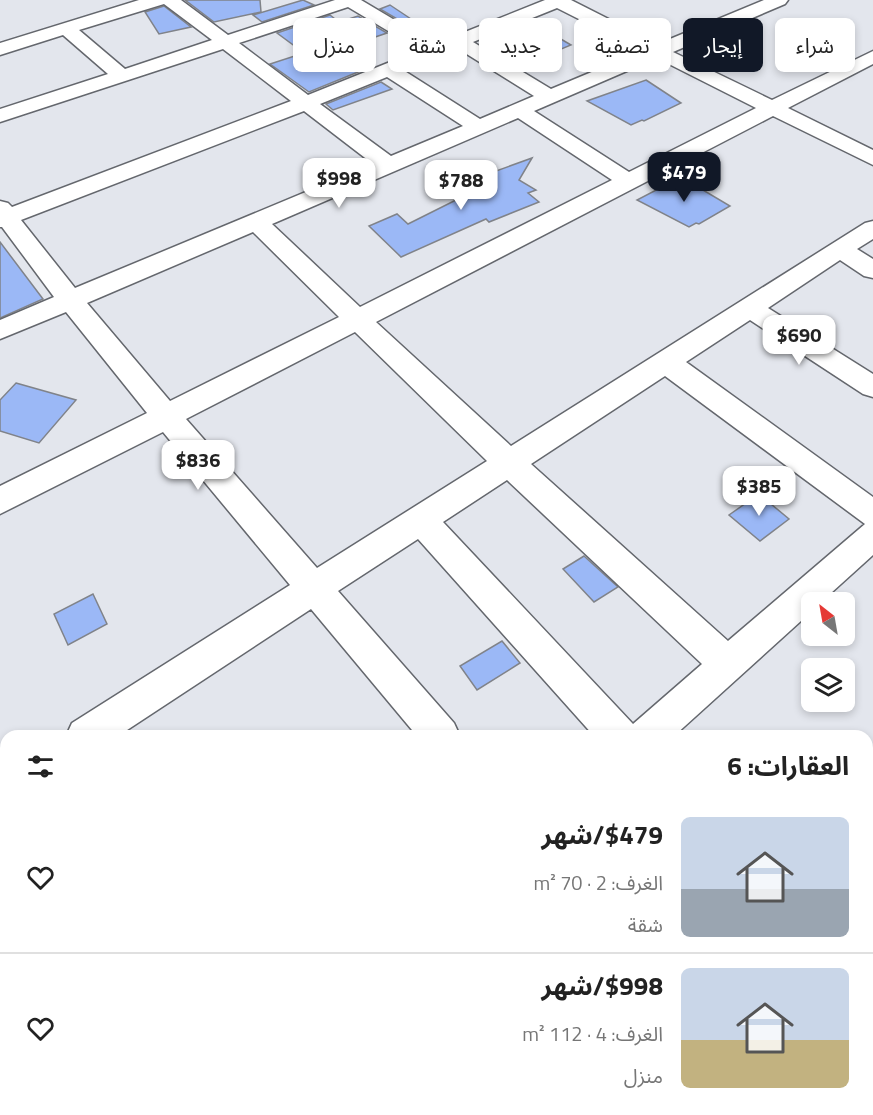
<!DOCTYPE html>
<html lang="ar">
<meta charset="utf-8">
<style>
:root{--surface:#fff;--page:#f6f6f6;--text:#222;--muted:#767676;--line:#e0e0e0;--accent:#111827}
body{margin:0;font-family:"Titillium Web","Noto Sans Arabic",sans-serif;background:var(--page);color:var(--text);direction:rtl;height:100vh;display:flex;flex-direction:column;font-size:22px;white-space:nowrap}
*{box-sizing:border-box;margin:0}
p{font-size:20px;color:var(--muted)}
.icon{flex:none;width:33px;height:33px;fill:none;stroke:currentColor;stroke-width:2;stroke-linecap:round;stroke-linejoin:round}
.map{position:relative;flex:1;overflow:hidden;direction:ltr}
.details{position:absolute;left:0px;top:730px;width:873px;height:386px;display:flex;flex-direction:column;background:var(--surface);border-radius:18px 18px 0 0;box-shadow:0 3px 9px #0003;direction:rtl}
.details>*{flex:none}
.hud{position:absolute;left:18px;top:18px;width:837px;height:54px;direction:rtl;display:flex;gap:12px}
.needle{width:39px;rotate:329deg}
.tools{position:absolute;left:801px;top:592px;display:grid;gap:12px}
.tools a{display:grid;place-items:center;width:54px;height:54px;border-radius:9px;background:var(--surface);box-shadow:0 3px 9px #0003;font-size:30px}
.price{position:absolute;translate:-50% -51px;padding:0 14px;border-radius:12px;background:#fff;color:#222;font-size:20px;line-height:39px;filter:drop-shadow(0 2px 3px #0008)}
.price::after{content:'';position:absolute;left:50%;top:36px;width:18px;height:14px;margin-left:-9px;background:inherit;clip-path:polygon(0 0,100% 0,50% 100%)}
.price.active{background:var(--accent);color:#fff}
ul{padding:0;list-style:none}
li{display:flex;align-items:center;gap:18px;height:150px;padding:0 24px}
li+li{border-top:2px solid var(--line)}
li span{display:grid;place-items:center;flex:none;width:168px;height:120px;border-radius:9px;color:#555}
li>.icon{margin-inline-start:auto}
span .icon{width:72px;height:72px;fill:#fffc;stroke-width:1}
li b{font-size:26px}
h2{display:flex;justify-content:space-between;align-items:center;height:72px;padding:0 24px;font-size:26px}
.tag{padding:0 21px;border-radius:9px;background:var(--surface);box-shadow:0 3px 9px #0003;font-size:21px;line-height:54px}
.tag.active{background:var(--accent);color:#fff}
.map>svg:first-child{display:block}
.building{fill:#9bb8f6;stroke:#808389;stroke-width:1.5}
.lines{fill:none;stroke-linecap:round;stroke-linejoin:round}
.minor-casing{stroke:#64676d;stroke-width:3}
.minor{fill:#fff;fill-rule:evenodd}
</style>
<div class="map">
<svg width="873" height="1115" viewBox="0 0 873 1115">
<rect width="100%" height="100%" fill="#e3e6ed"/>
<path class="building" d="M185,0H260L261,12L214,22Z
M303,0L314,5L262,22L253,15Z
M390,5L417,23L409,26L380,9Z
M164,6L191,27L159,34L145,12Z
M330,15L339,22L358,16L387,33L334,51L363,70L309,92L270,64L304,53L277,33Z
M537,25L571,45L535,60L497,39Z
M646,80L681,103L644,121L642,120L631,125L587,101Z
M381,82L392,89L333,110L326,104Z
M532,158L519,180L536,190L528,193L539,202L489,222L486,219L401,257L369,226L397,214L408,224L480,188L471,180Z
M681,177L730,206L699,224L696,223L689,227L637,200Z
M0,242L43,299L0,318Z
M16,383L76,400L39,443L0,431V400Z
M759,494L789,519L760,541L729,515Z
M584,556L618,587L594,602L563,569Z
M93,594L107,624L68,645L54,614Z
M502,641L520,663L477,690L460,666Z"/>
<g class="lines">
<defs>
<path id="minor" d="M139,0H181L228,35L335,0H361L435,44L545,0H571L658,44L764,0H788L785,4L673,52L772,100L873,51V64L788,108L873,150V165L773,116L376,322L511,446L865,223L873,221V239L857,249L873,259V278L864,276L840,260L768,308L873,374V397L863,394L750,320L686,362L873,497V555L820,603H812V611L674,736H594L418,539L338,591L454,723L460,736H417L311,609L118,736H66L72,723L290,585L163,432L0,514V486L147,413L66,312L0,339V320L54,297L2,227H0V201L8,203L12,207L291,101L223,49L0,122V109L108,74L63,35L0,55V43ZM164,4L212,40L125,69L79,30ZM348,7L420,50L308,95L239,43ZM557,8L642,51L551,89L473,42ZM457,48L534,96L480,119L403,70ZM657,58L756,108L629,172L534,111ZM387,77L463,126L391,156L320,104ZM304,111L373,164L75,288L21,220ZM518,118L612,180L360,307L272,224ZM253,232L339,317L170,401L87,303ZM355,332L487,461L317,568L186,419ZM665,376L865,524L728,641L531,464ZM507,480L702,664L633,724L443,522Z
M6,768V809L0,812V771Z
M873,1026V1078L867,1081V1028Z
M198,1110H249L247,1115H196Z
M274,1110H323L325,1115H276Z
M726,1110H776L778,1115H728Z
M800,1110H850L848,1115H798Z"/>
</defs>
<use href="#minor" class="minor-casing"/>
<use href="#minor" class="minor"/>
</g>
</svg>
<div class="tools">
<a><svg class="needle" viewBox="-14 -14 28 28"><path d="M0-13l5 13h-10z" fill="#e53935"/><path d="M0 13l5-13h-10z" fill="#767676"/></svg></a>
<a><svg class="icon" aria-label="layers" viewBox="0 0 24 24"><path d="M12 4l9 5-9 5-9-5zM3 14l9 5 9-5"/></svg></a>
</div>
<b class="price active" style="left:684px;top:203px">$479</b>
<b class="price" style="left:339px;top:209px">$998</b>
<b class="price" style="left:461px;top:211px">$788</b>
<b class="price" style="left:799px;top:366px">$690</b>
<b class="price" style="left:198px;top:491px">$836</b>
<b class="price" style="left:759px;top:517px">$385</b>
<div class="hud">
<a class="tag">شراء</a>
<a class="tag active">إيجار</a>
<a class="tag">تصفية</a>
<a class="tag">جديد</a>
<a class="tag">شقة</a>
<a class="tag">منزل</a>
</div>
<section class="details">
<h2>العقارات: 6<svg class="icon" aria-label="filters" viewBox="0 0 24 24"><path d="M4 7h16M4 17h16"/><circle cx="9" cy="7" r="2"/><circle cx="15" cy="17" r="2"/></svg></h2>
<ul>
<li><span style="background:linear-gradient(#c9d6e8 60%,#9aa5b1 0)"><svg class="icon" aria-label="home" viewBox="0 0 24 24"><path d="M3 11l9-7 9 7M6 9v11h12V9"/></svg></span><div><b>$479/شهر</b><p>الغرف: 2 · 70 m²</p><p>شقة</p></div><svg class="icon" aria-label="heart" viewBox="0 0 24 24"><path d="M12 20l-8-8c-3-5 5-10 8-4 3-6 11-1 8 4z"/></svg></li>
<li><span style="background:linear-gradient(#c9d6e8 60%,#c2b280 0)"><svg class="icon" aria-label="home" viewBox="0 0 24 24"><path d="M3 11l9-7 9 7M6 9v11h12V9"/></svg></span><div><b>$998/شهر</b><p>الغرف: 4 · 112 m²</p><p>منزل</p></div><svg class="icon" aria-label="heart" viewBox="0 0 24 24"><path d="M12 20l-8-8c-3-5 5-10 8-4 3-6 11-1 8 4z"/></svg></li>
</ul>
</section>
</div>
